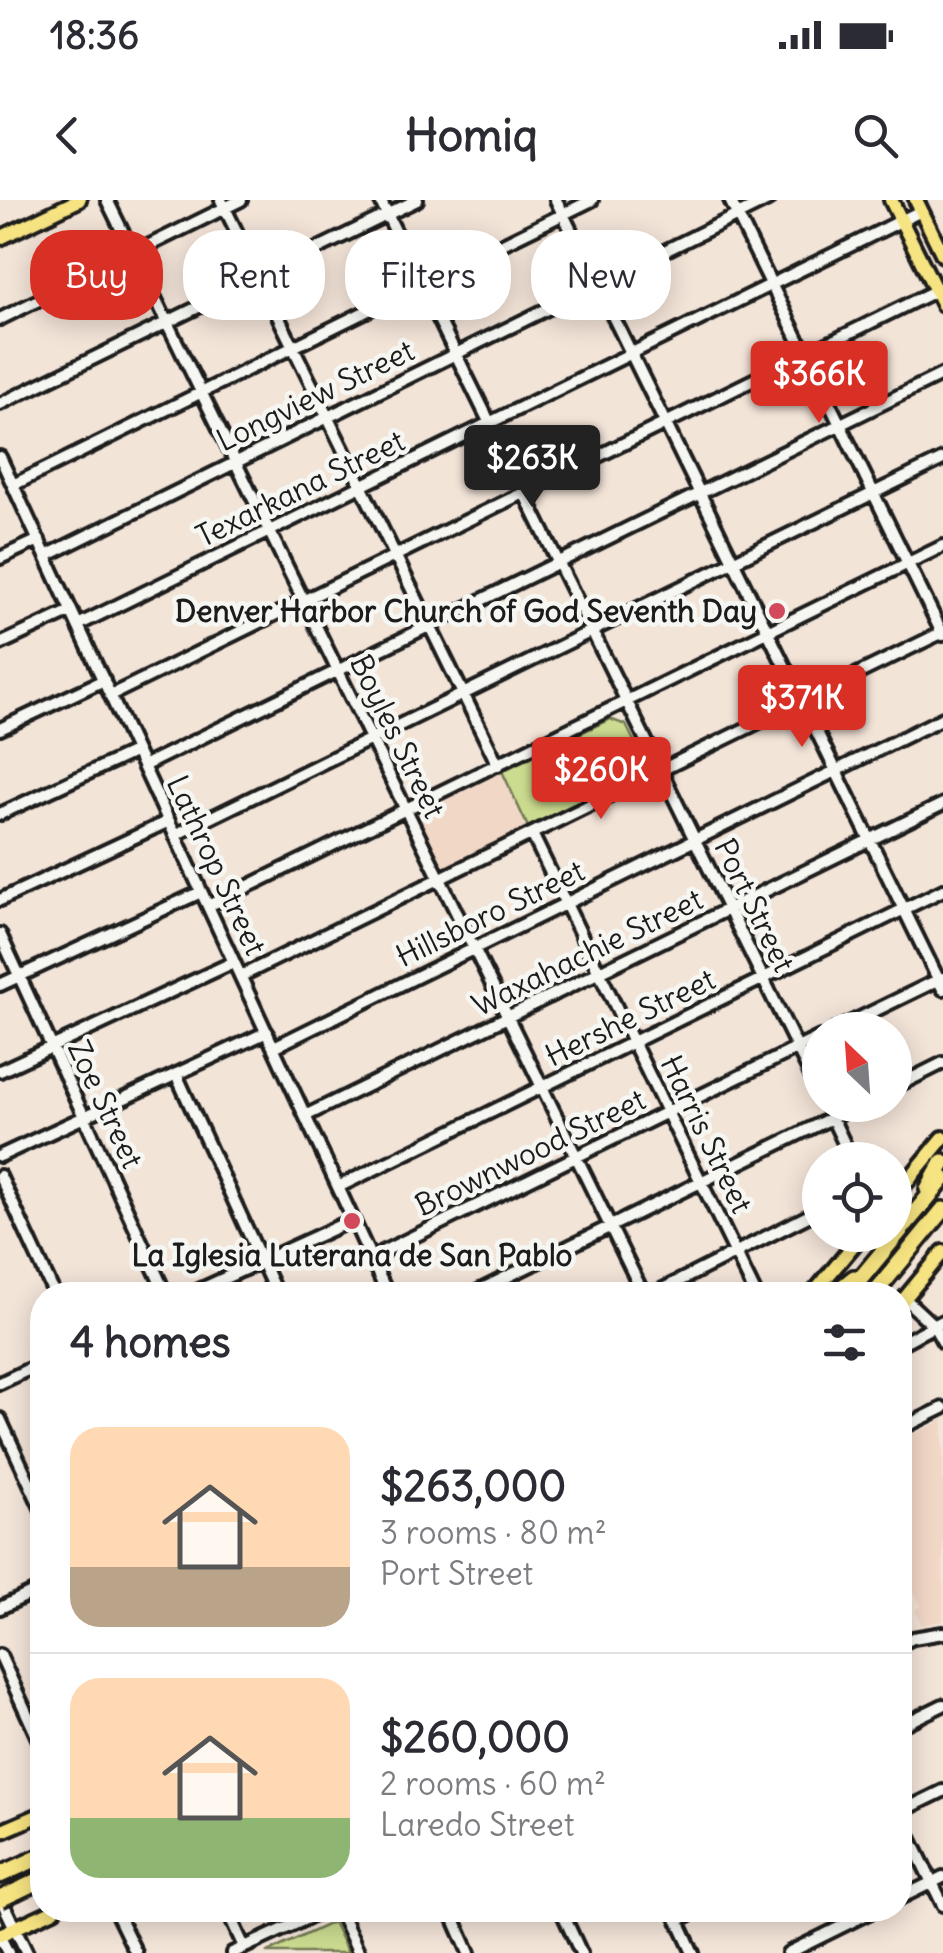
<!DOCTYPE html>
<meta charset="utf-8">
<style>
:root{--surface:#fff;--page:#f7f7f7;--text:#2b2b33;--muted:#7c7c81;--line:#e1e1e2;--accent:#d93025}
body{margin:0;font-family:Delius,sans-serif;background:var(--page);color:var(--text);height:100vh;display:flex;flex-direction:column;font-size:38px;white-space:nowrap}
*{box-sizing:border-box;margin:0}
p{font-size:32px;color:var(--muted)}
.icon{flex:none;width:55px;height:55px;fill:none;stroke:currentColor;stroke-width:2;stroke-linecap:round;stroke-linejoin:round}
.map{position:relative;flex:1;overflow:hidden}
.panel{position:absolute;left:30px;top:1082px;width:882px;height:640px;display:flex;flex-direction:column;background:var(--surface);border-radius:40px;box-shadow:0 5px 25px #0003}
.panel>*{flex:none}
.guide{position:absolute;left:30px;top:30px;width:885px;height:90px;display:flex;gap:20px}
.needle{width:65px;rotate:335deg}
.controls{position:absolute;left:802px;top:812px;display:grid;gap:20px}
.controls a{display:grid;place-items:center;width:110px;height:110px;border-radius:50%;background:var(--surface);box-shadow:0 5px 25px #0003;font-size:50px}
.price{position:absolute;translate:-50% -85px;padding:0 22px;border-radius:10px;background:var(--accent);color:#fff;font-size:32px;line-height:65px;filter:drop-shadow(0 2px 5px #0008)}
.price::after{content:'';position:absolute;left:50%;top:60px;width:30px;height:22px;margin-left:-15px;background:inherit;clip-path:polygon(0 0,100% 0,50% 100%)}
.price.current{background:#222;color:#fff}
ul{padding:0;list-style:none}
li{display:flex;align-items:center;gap:30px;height:250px;padding:0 40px}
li+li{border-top:2px solid var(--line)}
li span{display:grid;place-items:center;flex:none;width:280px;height:200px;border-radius:30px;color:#555}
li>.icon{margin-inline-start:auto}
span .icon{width:120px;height:120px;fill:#fffc;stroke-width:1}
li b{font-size:42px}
h2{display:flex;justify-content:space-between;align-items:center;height:120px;padding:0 40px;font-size:42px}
.pill{padding:0 35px;border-radius:40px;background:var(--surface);box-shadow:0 5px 25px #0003;font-size:35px;line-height:90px}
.pill.current{background:var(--accent);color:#fff}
.status{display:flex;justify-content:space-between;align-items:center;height:70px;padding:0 50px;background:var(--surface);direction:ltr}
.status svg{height:28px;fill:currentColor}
header{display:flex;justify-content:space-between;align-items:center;height:130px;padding:0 40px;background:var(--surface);font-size:45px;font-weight:700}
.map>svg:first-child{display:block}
.built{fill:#f1d7c6}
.green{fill:#cbdb8f;stroke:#747c56;stroke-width:2.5}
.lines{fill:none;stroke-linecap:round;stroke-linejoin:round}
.minor-casing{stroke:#1c1c1c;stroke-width:18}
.major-casing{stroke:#1c1c1c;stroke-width:20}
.highway-casing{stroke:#1c1c1c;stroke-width:22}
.minor{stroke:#f6f6f2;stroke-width:10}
.major{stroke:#f6e381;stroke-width:12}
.highway{stroke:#f6e381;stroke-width:15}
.highway-bridge-casing{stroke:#1c1c1c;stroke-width:22;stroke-linecap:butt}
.highway-bridge{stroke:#f6e381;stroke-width:15}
.poi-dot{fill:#d1495b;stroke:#f6f6f2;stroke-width:4}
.labels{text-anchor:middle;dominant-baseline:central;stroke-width:9;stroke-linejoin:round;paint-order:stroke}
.street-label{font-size:30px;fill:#1c1c1c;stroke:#f6f6f2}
.poi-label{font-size:30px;font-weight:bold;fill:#1c1c1c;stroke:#f6f6f2;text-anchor:end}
</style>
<div class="status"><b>18:36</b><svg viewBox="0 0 49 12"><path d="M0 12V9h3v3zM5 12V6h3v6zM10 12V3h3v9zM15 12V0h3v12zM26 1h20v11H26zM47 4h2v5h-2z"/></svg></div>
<header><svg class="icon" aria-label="back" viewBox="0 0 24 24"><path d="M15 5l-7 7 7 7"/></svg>Homiq<svg class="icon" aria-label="search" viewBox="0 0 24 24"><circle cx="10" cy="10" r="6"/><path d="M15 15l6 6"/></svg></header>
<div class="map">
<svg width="943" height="1753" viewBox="0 0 943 1753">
<rect width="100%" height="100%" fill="#f3e4d8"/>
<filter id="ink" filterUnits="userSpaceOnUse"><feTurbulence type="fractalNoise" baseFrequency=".01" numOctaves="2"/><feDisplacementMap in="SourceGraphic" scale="20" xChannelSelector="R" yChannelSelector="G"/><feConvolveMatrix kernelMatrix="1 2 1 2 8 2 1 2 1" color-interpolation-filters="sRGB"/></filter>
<g filter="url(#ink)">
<path class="built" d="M502,571L528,627L441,669L414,614Z
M943,1220V1421L922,1425L915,1410L921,1406L900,1364V1241Z"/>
<path class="green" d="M610,519L626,525L647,567L528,627L502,571Z
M333,1722L348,1753H266Z"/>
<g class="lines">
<defs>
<path id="minor" d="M107,0L644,1095
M221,0L498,565
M380,0L820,894
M556,0L943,789
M730,0L943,435
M0,119L241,0
M0,204L417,0
M0,257L388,1095
M13,285L592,0
M46,356L768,0
M0,358L39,340
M78,425L921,11
M0,444L71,411
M111,495L943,87
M0,529L104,480
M143,566L943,174
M0,614L136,551
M532,634L756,1095
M175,635L943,259
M0,700L169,621
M208,706L943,346
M0,734L166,1095
M241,776L943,432
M0,785L201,692
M835,830L942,778
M274,847L943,518
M0,871L234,762
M176,874L277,1095
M895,887L943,863
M826,905L852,960
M305,916L943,604
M0,956L267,832
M0,976L55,1095
M338,987L943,690
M370,1058L820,837
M188,1095L352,1020
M470,1095L858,905
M651,1095L820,1010
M904,1098L934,1126L943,1142
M900,1144L943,1121
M0,1183L42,1163
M0,1219L42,1310
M900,1229L943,1208
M900,1381L904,1389L900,1401
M0,1408L42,1388
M900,1444L913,1438L943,1433
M0,1455L42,1547
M900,1526L943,1505
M900,1612L943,1591
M900,1617L943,1705
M0,1697L27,1753
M900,1698L943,1677
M115,1710L136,1753
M227,1710L244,1747
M339,1710L359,1753
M450,1710L469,1753
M561,1710L581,1753
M673,1710L693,1753
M678,1720L699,1710
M0,1737L8,1753
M232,1753L325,1710
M788,1753L875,1710"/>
<path id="major" d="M891,0L943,105
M916,0L943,55
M0,38L79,0
M895,996L943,938
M812,1095L862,1035
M900,1104L943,1052
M0,1632L42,1614
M0,1735L54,1710"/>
<path id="highway" d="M928,989L943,962
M833,1095L854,1078
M847,1095L943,979
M873,1095L943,1010
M0,1675L42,1656
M17,1691L42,1679"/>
</defs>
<use href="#minor" class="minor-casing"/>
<use href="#major" class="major-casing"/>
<use href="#highway" class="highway-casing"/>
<use href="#minor" class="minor"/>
<use href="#major" class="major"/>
<use href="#highway" class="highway"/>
<defs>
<path id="highway-bridge" d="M0,1699L17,1691"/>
</defs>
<use href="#highway-bridge" class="highway-bridge-casing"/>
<use href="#highway-bridge" class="highway-bridge"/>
</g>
</g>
<g class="poi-dot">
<circle cx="777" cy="411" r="10"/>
<circle cx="352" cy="1021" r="10"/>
</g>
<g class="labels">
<g class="street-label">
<text transform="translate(315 195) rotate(-26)">Longview Street</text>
<text transform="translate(300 288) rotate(-26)">Texarkana Street</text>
<text transform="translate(398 536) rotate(64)">Boyles Street</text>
<text transform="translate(217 665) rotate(65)">Lathrop Street</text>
<text transform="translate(755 705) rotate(64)">Port Street</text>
<text transform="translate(490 713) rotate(-26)">Hillsboro Street</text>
<text transform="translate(587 752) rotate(-26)">Waxahachie Street</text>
<text transform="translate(630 817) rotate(-26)">Hershe Street</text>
<text transform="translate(106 904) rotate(65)">Zoe Street</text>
<text transform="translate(707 934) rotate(64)">Harris Street</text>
<text transform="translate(530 952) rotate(-26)">Brownwood Street</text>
</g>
<g class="poi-label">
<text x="757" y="411">Denver Harbor Church of God Seventh Day</text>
<text x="352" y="1055" text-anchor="middle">La Iglesia Luterana de San Pablo</text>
</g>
</g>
</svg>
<div class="controls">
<a><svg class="needle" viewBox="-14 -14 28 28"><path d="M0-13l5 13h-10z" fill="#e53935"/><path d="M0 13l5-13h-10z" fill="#7c7c81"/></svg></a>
<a><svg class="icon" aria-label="locate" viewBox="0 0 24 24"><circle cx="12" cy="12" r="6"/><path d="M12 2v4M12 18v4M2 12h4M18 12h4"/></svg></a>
</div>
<b class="price" style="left:819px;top:226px">$366K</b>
<b class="price current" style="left:532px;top:310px">$263K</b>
<b class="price" style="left:802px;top:550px">$371K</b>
<b class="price" style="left:601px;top:622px">$260K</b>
<div class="guide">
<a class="pill current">Buy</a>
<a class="pill">Rent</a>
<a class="pill">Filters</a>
<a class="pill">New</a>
</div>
<section class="panel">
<h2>4 homes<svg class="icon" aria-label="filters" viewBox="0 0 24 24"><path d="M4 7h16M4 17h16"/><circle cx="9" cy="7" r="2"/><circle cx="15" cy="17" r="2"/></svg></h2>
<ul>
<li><span style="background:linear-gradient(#ffd9b3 70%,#b9a48a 0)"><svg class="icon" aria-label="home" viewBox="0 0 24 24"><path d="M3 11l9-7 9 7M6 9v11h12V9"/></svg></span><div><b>$263,000</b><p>3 rooms · 80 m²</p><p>Port Street</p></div></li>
<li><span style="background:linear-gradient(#ffd9b3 70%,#8fb573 0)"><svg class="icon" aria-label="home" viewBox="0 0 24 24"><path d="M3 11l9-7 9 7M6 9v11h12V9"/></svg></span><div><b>$260,000</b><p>2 rooms · 60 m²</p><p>Laredo Street</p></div></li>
</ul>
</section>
</div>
